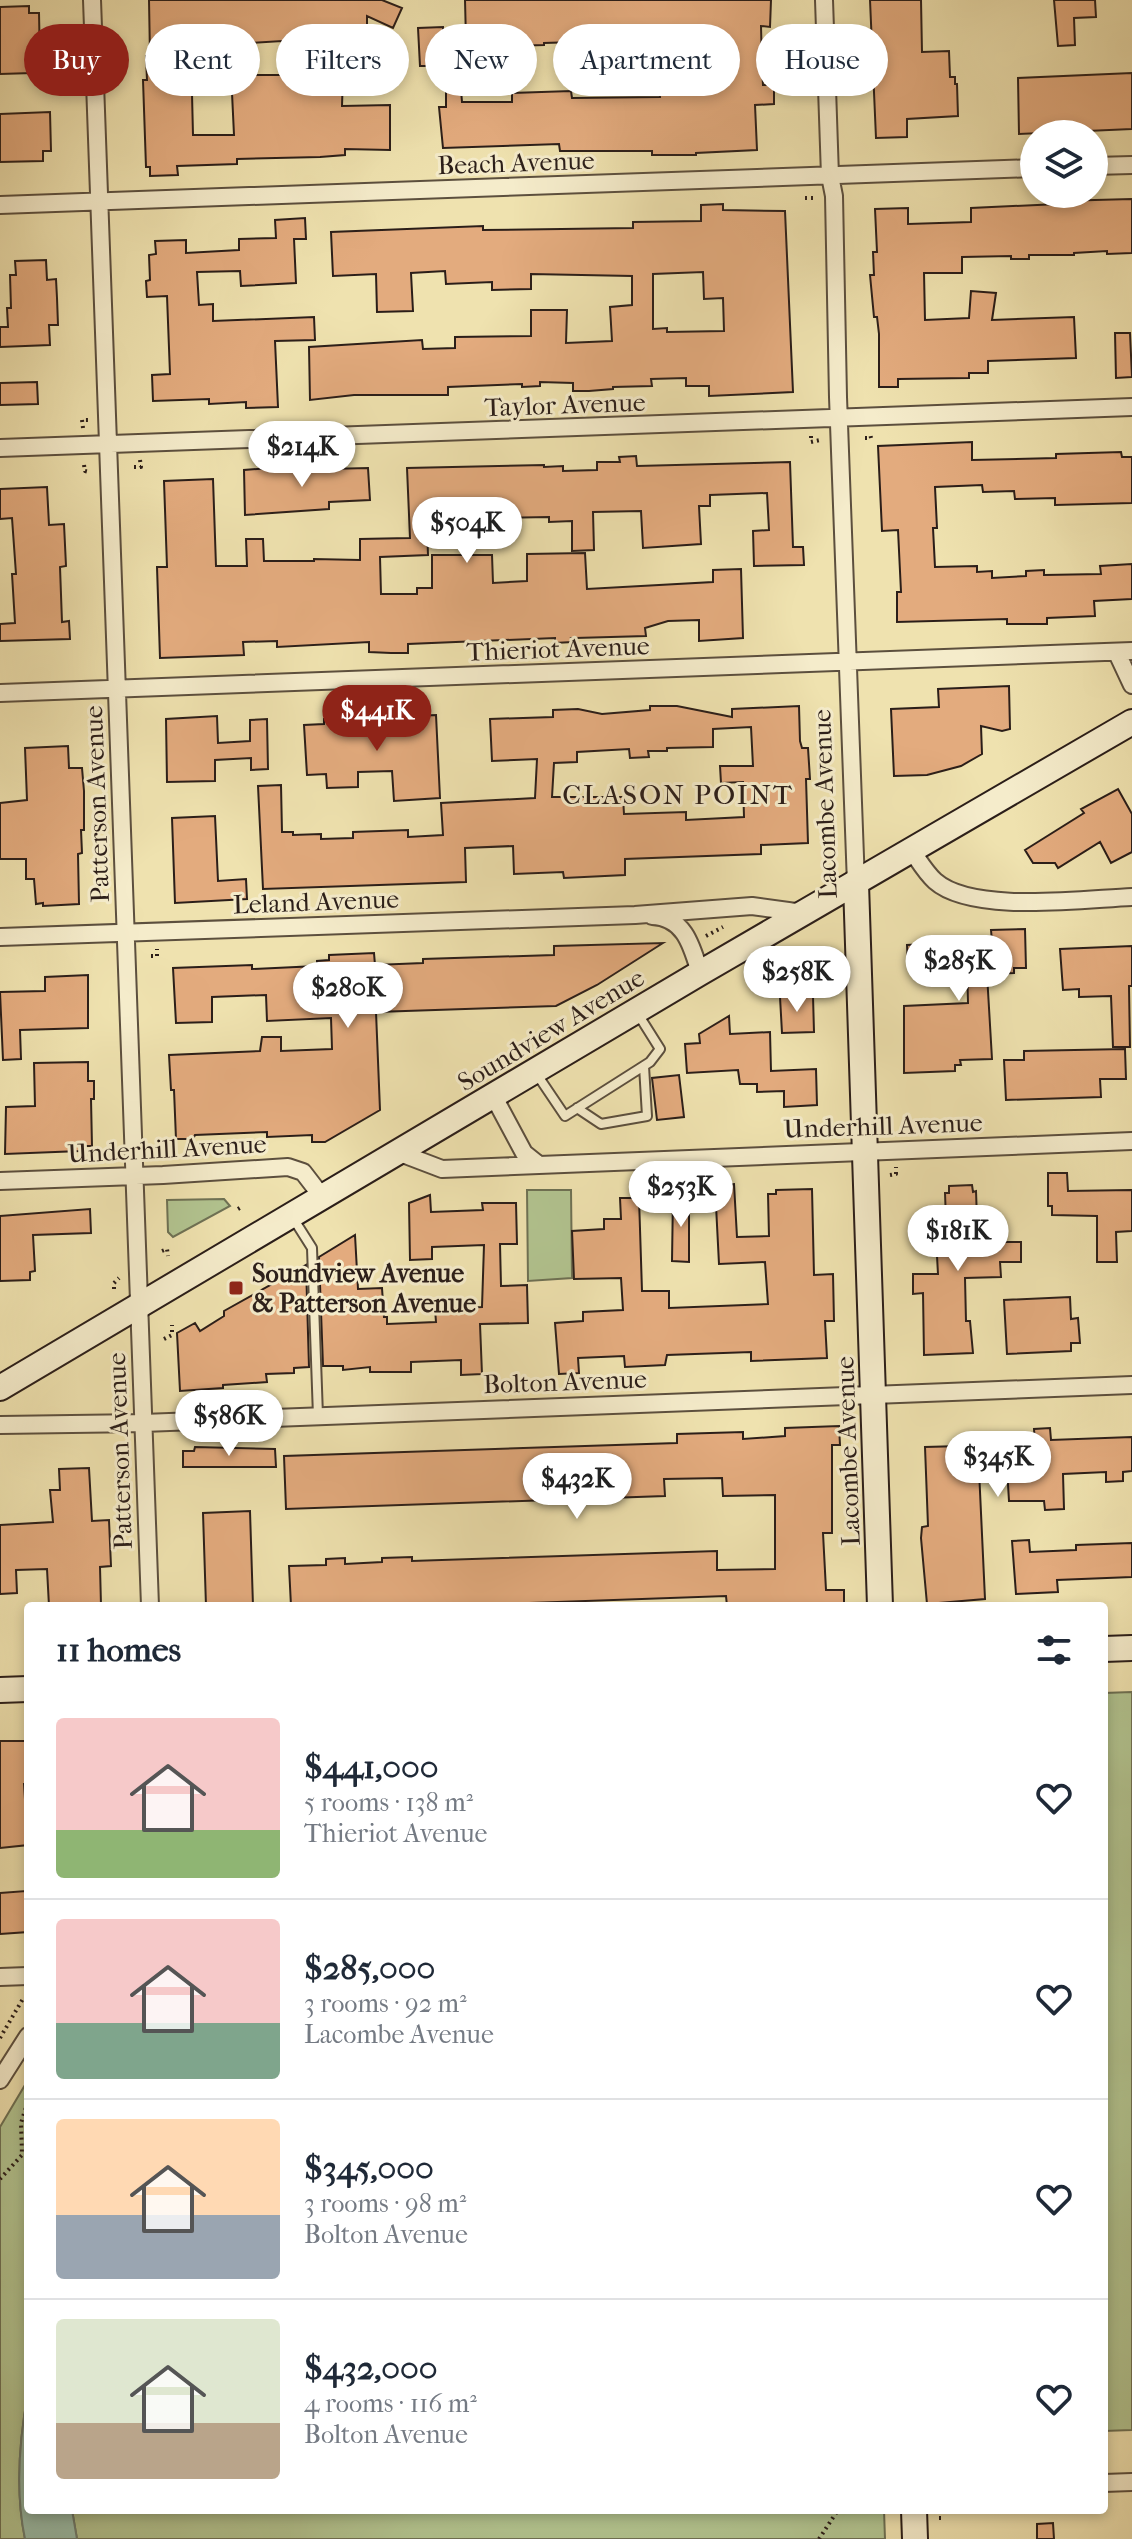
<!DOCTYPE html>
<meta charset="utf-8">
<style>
:root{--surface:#fff;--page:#f2f2f3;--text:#1f2937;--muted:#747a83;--line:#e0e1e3;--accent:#8f2418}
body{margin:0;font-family:"IM FELL French Canon",serif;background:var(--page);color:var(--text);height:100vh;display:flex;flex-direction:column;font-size:30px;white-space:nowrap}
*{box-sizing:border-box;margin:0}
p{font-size:26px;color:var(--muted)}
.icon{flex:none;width:44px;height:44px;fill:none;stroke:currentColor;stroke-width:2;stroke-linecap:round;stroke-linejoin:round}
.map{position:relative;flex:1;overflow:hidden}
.panel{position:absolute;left:24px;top:1602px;width:1084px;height:912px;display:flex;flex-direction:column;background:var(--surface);border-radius:8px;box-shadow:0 4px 12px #0003}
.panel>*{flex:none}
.banner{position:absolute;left:24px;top:24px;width:1084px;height:72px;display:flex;gap:16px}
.tools{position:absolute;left:1020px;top:120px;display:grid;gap:16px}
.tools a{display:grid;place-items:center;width:88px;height:88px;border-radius:50%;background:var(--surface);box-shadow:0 4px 12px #0003;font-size:40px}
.price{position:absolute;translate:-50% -68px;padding:0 18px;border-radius:28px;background:#fff;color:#222;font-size:26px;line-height:52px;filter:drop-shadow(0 2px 4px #0008)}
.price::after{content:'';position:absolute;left:50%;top:48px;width:24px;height:18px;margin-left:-12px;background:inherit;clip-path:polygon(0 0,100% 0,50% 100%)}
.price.current{background:var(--accent);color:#fff}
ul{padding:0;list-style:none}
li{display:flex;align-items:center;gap:24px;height:200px;padding:0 32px}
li+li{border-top:2px solid var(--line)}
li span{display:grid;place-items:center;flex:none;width:224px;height:160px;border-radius:8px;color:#555}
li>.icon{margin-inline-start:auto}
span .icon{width:96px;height:96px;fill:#fffc;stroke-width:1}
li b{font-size:34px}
h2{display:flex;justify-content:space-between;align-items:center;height:96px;padding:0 32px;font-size:34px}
.chip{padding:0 28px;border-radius:36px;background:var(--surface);box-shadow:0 4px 12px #0003;font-size:28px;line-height:72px}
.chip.current{background:var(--accent);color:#fff}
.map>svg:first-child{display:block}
.green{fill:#b2c490;stroke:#6e7154;stroke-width:2}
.water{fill:#9abeaa;stroke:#6e7e70;stroke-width:2}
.building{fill:#e3ab7e;stroke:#2b1e19;stroke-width:2;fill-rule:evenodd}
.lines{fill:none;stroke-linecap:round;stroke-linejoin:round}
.lane-casing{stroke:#5c4f3e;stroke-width:12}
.street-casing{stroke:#5c4f3e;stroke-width:20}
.secondary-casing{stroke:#2b1e19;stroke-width:28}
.path{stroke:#2b1e19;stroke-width:4;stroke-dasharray:2 4;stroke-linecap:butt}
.lane{stroke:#f5eccb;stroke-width:8}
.street{stroke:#f5eccb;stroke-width:16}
.secondary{stroke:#f5eccb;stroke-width:24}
.poi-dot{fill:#8f2418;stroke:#f5eccb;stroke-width:3}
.labels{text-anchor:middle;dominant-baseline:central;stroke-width:6;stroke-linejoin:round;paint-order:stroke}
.street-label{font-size:26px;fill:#2b1e19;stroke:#f5eccb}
.poi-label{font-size:26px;font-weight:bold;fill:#2b1e19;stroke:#f5eccb;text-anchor:start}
.neighbourhood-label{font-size:28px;letter-spacing:2px;fill:#2b1e19;stroke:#f5eccb}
</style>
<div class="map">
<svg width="1132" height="2539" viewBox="0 0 1132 2539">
<rect width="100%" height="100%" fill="#efe2af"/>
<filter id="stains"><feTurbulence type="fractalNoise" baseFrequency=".0025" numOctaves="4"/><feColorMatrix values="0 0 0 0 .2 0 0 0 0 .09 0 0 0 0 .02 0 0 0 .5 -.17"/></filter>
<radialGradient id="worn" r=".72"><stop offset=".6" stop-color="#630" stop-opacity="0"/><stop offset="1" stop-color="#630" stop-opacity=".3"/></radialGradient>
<path class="green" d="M527,1190H571L572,1278L528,1281Z
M224,1199L230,1206L173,1237L168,1232L167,1200Z
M1132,1692V2430L1104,2431V1693Z
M28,2080V2393C19,2441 15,2491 25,2539H0V2127Z
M72,2510H884L885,2539H77Z"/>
<path class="water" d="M28,2393V2510H72L77,2539H25C15,2491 19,2441 28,2393Z"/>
<path class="building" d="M149,0H382L402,8L393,28L367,16V33L316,34L317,73L343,74L342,106L390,105V150L345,149V155L320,157L237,159V164L177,166L178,175L150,176V167H146L143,80H147L146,56H150ZM230,27L232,76H227V93H232L234,135H193L191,53H196V29ZM282,41L283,75H249L248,43Z
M465,0H771L770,27L761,26L762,66L763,85H774V104L755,105L757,150L696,153V155H652V151H560L559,144L443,148L439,107H446V91L461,90L462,102H512V93L571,91L572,98L660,97L655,33L610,34V30L576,31V42L544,43V45L510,46L509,38L466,40ZM715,31L717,69L686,70L683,32Z
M870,0H921L922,52L949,51L950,77H955V84H957L958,116L907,119V137L876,138Z
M1054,0H1095L1096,17L1074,18L1075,45L1058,46Z
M29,6V13H39L40,64H32V73L0,74V7Z
M443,27L444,55L435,56L436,66H420L418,28Z
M1132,73V129L1019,134L1018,78Z
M50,112L51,151H43V161L0,162V114Z
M1132,199V253L1107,254V251L1074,253V255H1029V259H1011V256L962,257V273H924L925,320L969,318L971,291L996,293L992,320L1074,317L1076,358L988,361V373H969V378L898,379V387H879V334L877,317H874L870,275H874L873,252H877L875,209L908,208V224L971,222V208L1058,204V201Z
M723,204V210L785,211L793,392L709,396V386H686V378L651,379L652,386L613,387V389L589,391H573V383L540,382V386L522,387V384L448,387V395H354L310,400L309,347L422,340L423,349L455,348V337L531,336V310H567L566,343L612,341L610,307L632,305V276L531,274V289L492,290V282L446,284L445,271L411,273L413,311L377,312L376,274L333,276L331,232L483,226V230L633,228V222L701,221V205ZM703,272L704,299L723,298L724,331L667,332V328L653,329V274Z
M305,218L306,239H294L296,283L241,286L240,271L197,272L199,305L213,304V321L314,317L315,340L275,341L278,407L246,408V402L209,404V399L153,401L152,375L170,374L167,296L147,297L146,281L150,280L149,255L156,254L155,241L186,240V253L239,250V239L276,238L275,220Z
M46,260L47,280L56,279L57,298L58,325H49L50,345L0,347V327H8L7,308H11L10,275H16L15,261Z
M1115,333H1130L1132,377L1116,378Z
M37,382L38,404L0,405V383Z
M972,442V460L1056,458V454L1121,452L1122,457H1132V503L1055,505V498L1015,499L1014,491L983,492L982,485L935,487L937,528H933L935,567L977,566V572L992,571V578L1026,576V571L1044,570V575L1101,574L1100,566L1132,564V599L1094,601L1095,616L1047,618V624H1007V619L897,622V592H901L898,530L882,531L878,446Z
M636,456L637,466L790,462L793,547H803L804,565L754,566L753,531L769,530L767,493L710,495V506H699L701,544L643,548L641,511L593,512L594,550L572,551V521L549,522V517L500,518V524L482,525L481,520L444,522V527H427L428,555L380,557L381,594H417V588H432V555H492L493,583L527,581V554L585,553L587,589L713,582V570L741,569L743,638L699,641V620L668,621L645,628L646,636L575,638H571L572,642L555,643V638L408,644V653H391L369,652V642L277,647V641L243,642L244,655L160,658L157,567H167L164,481L213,479L216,566H247L246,539H263L264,561H314V559L360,560V539L410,538L407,468L544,465V467L563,466V471L597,470V462H620L619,457Z
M285,467L286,470L368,468L370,500L329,502V509L245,515L244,470Z
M47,487L49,525L64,524L66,566L60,567L62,622L69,621L70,639L0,641V624L15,623L12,574H16L12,518L0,519V489Z
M1009,686L1010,729L1002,731L981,726L982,754L961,766L927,775L894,776L891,709L939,707L938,689Z
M650,706H677L732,717V709L799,706L800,741L802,748H808L810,779H806L808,843L761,845V854L625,859V875L564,878L563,872L514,874L513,846L465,848L466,882L263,889L258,786L281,785L282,832H293V835L321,834V839L353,838V832L408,830V837L443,835L441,803L535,798L537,759L492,761L490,719L553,717V710L578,709L602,714L650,710ZM751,727L753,766H720L721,783L743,782L744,817L686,820V812L624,814L623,797H552L554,763L577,762V752L629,749L630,758L649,757L648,751H667V748L713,747V729Z
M389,713V717L436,715L440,798L394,801L392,771L358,772V787L327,788L326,774L307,775L304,725L324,724V719L373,720V715Z
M217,716L218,743L250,741V720L267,719L268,769L251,770V758L215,760V781L167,782L166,719Z
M68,746L69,768H82L84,791V830H81L82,853L78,854L79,904L43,906V903L36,904L34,879H26V859H0V803L27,800L25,748Z
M1118,789L1132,814V852L1111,863L1100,842L1058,868L1055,863H1033L1025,850L1084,813L1081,809Z
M215,816L218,881L246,879L247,899L175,903L172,818Z
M1025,929L1026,968H1014V973L987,974L992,1059L960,1060L961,1065H955V1071L904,1073V1006L968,1003L967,964L908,966L907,945L992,941L991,930Z
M663,943L597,985L556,1006L376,1012L380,1110L325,1142H312V1135L267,1137V1132L195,1135L193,1139H176L174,1090H171L169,1055L260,1051L262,1037H281V1051L332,1049L331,1018L267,1021L266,995L212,997V1022L176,1023L173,968L252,965V969L317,966V961L329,960V955L374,953L375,965L423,963V959L554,955V946Z
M1132,946V986H1129L1130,1047H1113L1111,996L1079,997V989L1063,990L1060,949Z
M88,975V1028L20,1030L21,1059L3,1060L0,992L45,991V977Z
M813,996L814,1032L782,1033L780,997Z
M729,1016L730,1034L770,1032L771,1071L816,1069L817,1105L784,1107V1091L757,1092V1084H740L738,1070L687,1073L685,1044L700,1043L699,1034Z
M1125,1049L1126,1079H1100L1101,1097L1006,1100L1004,1060H1024V1051Z
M88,1062V1081H94V1099H91L92,1146H80V1151L5,1154L6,1107L35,1106L34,1063Z
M679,1075L684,1117L657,1120L652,1078Z
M1048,1173H1067L1068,1191L1132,1190V1231L1116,1232L1117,1262H1097V1216L1052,1215V1206H1048Z
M734,1184L737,1237L769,1236L768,1194H776V1190L812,1189L814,1275L833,1274L834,1321H825L827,1358L751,1361V1352L667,1355L665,1365L625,1367L624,1356L578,1358L579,1373L559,1374L555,1323L583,1321V1312L623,1310L621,1278L574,1279L572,1231L604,1229V1219H621L620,1198H639L642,1291H669V1308L768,1304L765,1262L719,1264L715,1186Z
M972,1185L973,1192L976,1191L977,1219H982L983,1242H1021V1262H1000L1001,1277L965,1278L966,1321H970L973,1353L924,1355L923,1293L913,1294V1274H938L935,1220H946L945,1193H949V1186Z
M430,1195L431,1212L483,1210L482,1203H516L517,1244H500L501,1286L527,1285L528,1323L480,1324L482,1374L461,1375V1360L411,1362V1372H370V1367L343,1370V1366H323L319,1257L355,1235L358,1289L382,1288L384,1317H387V1324L436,1322L435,1309L482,1307L484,1245L432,1247V1259L410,1260L409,1203Z
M673,1196H689V1262L672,1261Z
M90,1209L91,1233L33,1235L35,1271L30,1272V1280L0,1281V1216Z
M306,1265L309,1367L294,1368V1373L266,1374L267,1382L223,1385V1388L180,1391L177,1333L195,1323L200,1331L224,1316V1311Z
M1070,1297L1071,1319L1078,1318L1080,1343H1071V1351L1007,1354L1004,1300Z
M839,1426L840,1445H832V1533H823L826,1590H844V1606H727L726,1596L447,1606H291L289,1566L326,1565V1559L345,1558V1564L382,1562V1558L412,1557V1561L717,1551V1570L775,1569V1495L723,1496L722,1478L664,1479L665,1496L286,1509L284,1456L677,1443V1434L743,1432V1439L785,1436V1428Z
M1050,1428L1051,1440L1132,1437V1471L1123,1472V1481L1106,1482V1472L1063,1474L1064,1509L1045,1510L1044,1501H1009L1007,1468L979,1470L985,1599L927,1604L921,1538L922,1527L928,1526L925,1447L1035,1444L1034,1429Z
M195,1447L275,1449L276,1467H183V1451H194Z
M89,1468L92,1521L109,1520L111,1566L100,1567L101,1605L49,1606L47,1569L16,1570L17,1593L0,1594V1525L53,1522L50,1490H60L59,1469Z
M250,1511L253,1606H206L203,1513Z
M1029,1540L1030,1552L1076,1550V1545L1132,1543V1577L1057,1580L1058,1592L1016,1594L1012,1541Z
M0,1741H28V1784H24L28,1845L0,1848Z
M26,1891L28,1932L0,1934V1893Z
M1053,2523L1054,2539H1037V2524Z"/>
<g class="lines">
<defs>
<path id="lane" d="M536,1073L565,1116L650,1062L660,1049L638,1014
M577,1108L601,1124L647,1116L644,1066
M293,1218L312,1248L318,1416"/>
<path id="street" d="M92,0L150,1606
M824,0L830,176L834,196L838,397L856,884
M1094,166L1132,165
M0,205L1034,168
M0,448L1132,407
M1117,653L1132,685
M0,693L1132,651
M912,851C919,861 926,873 935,881C972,914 1083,899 1132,897
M652,916C685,917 692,947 700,973
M0,937L635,915L752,906L803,913
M494,1097L524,1153L539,1165
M400,1153L442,1169L1132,1141
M0,1181L163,1175L288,1167L303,1172L323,1198
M0,1425L143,1423L1132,1385
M0,1977L28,1976
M0,2080L28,2036
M1104,2483L1132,2482"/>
<path id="secondary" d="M856,884L880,1606
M0,1388L700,973L1132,722
M1104,1649L1132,1648
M0,1690L28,1689
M914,2510L915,2539"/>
</defs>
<use href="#lane" class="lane-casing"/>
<use href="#street" class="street-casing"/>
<use href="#secondary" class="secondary-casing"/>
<path class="path" d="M805,198H813
M83,428L82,420H89
M811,436V442L820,440
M865,438H871L870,433
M84,465L85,471L89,472
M134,467H141L140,460
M706,936L723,927
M151,956H157V949
M890,1175L896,1174V1167
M238,1209L243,1206
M162,1251L167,1249L168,1256
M114,1289V1283L119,1278
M164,1339L172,1335V1325
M117,1355V1363L123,1360
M0,2038L24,1997
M0,2179L22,2155L21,2123L28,2101
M939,2518H945
M819,2539L838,2510"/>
<use href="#lane" class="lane"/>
<use href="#street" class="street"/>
<use href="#secondary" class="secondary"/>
</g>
<rect class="poi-dot" x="228" y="1280" width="16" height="16" rx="4"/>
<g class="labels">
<g class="street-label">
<text transform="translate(516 163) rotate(-2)">Beach Avenue</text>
<text transform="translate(565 405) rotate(-2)">Taylor Avenue</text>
<text transform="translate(558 649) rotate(-2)">Thieriot Avenue</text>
<text transform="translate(97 804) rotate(-92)">Patterson Avenue</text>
<text transform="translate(825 804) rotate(-92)">Lacombe Avenue</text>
<text transform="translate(316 902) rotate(-2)">Leland Avenue</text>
<text transform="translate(551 1030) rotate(-31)">Soundview Avenue</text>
<text transform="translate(883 1126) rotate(-2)">Underhill Avenue</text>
<text transform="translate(167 1149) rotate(-3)">Underhill Avenue</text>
<text transform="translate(565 1382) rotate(-2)">Bolton Avenue</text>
<text transform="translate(120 1451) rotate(-92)">Patterson Avenue</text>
<text transform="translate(848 1451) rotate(-92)">Lacombe Avenue</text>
</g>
<g class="poi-label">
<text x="252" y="1273">Soundview Avenue<tspan x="252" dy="30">&amp; Patterson Avenue</tspan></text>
</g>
<g class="neighbourhood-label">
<text x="678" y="794">CLASON POINT</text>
</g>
</g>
<rect width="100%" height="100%" filter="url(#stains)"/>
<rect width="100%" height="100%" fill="url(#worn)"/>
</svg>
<div class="tools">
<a><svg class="icon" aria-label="layers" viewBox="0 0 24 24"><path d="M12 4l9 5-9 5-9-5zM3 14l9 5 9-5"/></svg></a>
</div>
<b class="price" style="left:302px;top:489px">$214K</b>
<b class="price" style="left:467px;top:565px">$504K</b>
<b class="price current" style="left:377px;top:753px">$441K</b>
<b class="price" style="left:959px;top:1003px">$285K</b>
<b class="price" style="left:797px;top:1014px">$258K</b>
<b class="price" style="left:348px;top:1030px">$280K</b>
<b class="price" style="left:681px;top:1229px">$253K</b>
<b class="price" style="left:958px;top:1273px">$181K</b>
<b class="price" style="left:229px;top:1458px">$586K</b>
<b class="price" style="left:998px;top:1499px">$345K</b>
<b class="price" style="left:577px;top:1521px">$432K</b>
<div class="banner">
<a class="chip current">Buy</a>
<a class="chip">Rent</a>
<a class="chip">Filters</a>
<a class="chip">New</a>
<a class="chip">Apartment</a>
<a class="chip">House</a>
</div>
<section class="panel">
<h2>11 homes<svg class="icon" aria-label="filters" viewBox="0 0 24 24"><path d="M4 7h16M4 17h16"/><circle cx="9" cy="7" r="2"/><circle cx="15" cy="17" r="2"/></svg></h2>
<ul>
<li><span style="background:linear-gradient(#f6c9c9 70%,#8fb573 0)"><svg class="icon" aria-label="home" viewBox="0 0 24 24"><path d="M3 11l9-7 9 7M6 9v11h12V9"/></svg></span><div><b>$441,000</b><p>5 rooms · 138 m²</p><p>Thieriot Avenue</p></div><svg class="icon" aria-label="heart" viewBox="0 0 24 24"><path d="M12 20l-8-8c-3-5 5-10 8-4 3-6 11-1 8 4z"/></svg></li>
<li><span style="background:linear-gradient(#f6c9c9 65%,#7fa58c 0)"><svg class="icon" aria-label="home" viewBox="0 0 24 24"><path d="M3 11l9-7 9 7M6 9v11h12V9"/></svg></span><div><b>$285,000</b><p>3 rooms · 92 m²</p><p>Lacombe Avenue</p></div><svg class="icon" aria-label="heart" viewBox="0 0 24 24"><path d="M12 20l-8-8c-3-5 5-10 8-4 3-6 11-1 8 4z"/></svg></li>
<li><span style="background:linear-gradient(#ffd9b3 60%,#9aa5b1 0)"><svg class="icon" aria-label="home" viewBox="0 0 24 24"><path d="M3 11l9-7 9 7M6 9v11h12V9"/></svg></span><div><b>$345,000</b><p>3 rooms · 98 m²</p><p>Bolton Avenue</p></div><svg class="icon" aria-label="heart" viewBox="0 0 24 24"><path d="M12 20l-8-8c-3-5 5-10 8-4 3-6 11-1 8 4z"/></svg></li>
<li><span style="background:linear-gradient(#dfe7d0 65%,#b9a48a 0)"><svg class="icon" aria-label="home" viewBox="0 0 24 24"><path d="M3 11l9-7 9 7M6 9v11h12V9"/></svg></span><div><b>$432,000</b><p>4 rooms · 116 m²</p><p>Bolton Avenue</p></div><svg class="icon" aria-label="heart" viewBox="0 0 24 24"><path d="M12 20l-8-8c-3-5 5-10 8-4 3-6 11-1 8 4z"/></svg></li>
</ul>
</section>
</div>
